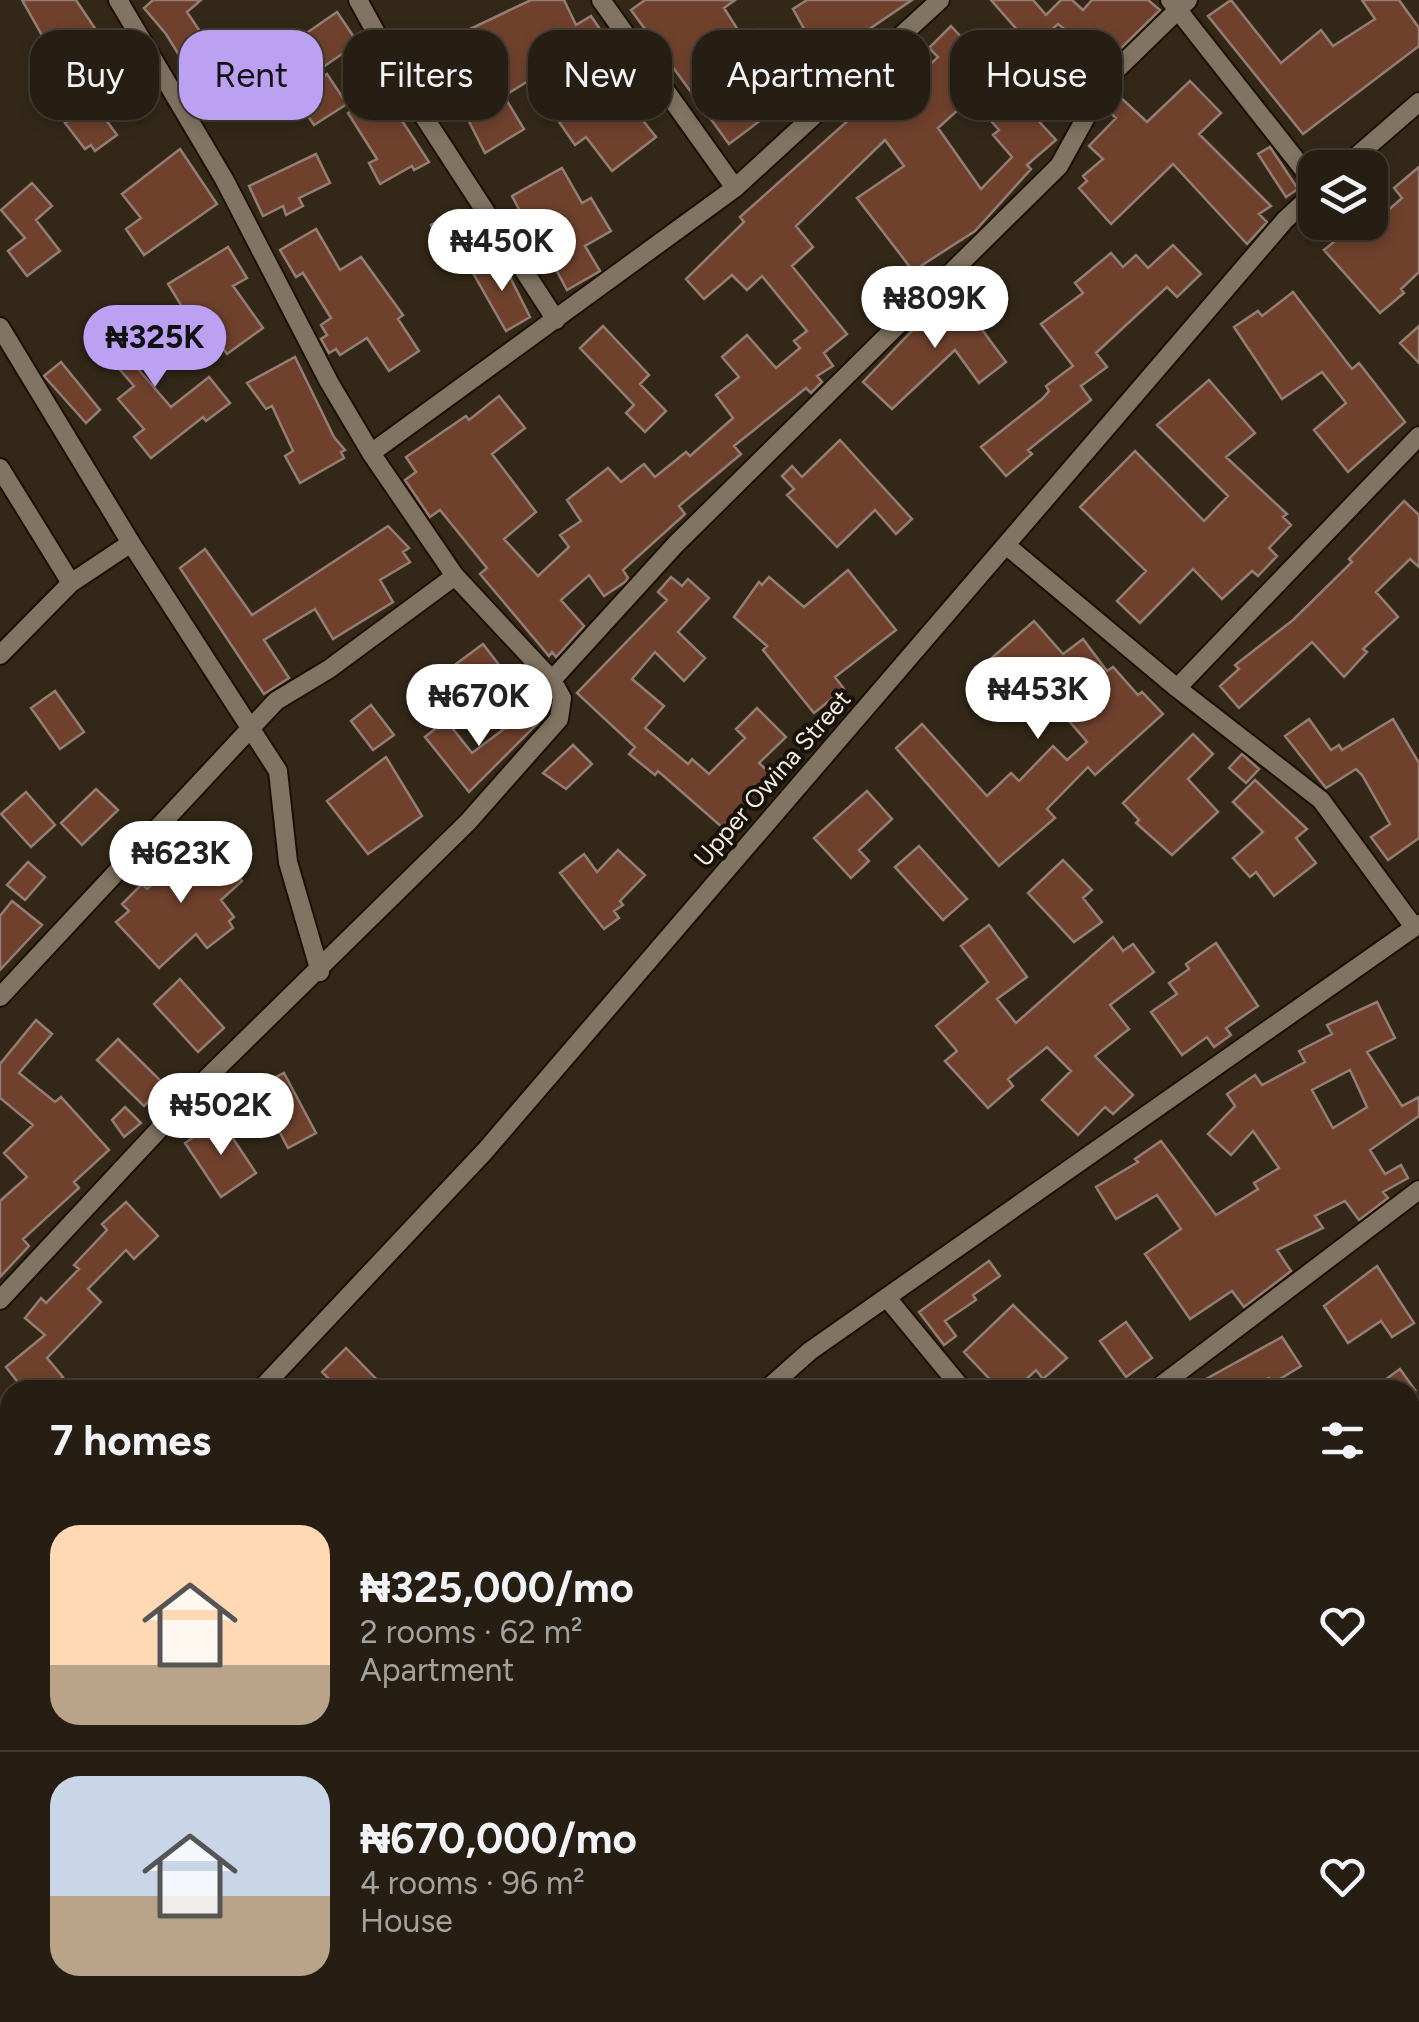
<!DOCTYPE html>
<meta charset="utf-8">
<style>
:root{--surface:#261e12;--page:#2e271b;--text:#f1f3f6;--muted:#a4a29f;--line:#423c32;--accent:#bca0f2}
body{margin:0;font-family:Figtree,sans-serif;background:var(--page);color:var(--text);height:100vh;display:flex;flex-direction:column;font-size:38px;white-space:nowrap}
*{box-sizing:border-box;margin:0}
p{font-size:32px;color:var(--muted)}
.icon{flex:none;width:55px;height:55px;fill:none;stroke:currentColor;stroke-width:2;stroke-linecap:round;stroke-linejoin:round}
.map{position:relative;flex:1;overflow:hidden}
.panel{position:absolute;left:0px;top:1380px;width:1420px;height:642px;display:flex;flex-direction:column;background:var(--surface);border-radius:30px 30px 0 0;box-shadow:0 5px 15px #0003,0 0 0 2px var(--line)}
.panel>*{flex:none}
.top-card{position:absolute;left:30px;top:30px;width:1360px;height:90px;display:flex;gap:20px}
.tools{position:absolute;left:1298px;top:150px;display:grid;gap:20px}
.tools a{display:grid;place-items:center;width:90px;height:90px;border-radius:20px;background:var(--surface);box-shadow:0 5px 15px #0003,0 0 0 2px var(--line);font-size:50px}
.price{position:absolute;translate:-50% -85px;padding:0 22px;border-radius:35px;background:#fff;color:#222;font-size:32px;line-height:65px;filter:drop-shadow(0 2px 5px #0008)}
.price::after{content:'';position:absolute;left:50%;top:60px;width:30px;height:22px;margin-left:-15px;background:inherit;clip-path:polygon(0 0,100% 0,50% 100%)}
.price.selected{background:var(--accent);color:#111}
ul{padding:0;list-style:none}
li{display:flex;align-items:center;gap:30px;height:250px;padding:0 50px}
li+li{border-top:2px solid var(--line)}
li span{display:grid;place-items:center;flex:none;width:280px;height:200px;border-radius:30px;color:#555}
li>.icon{margin-inline-start:auto}
span .icon{width:120px;height:120px;fill:#fffc;stroke-width:1}
li b{font-size:42px}
h2{display:flex;justify-content:space-between;align-items:center;height:120px;padding:0 50px;font-size:42px}
.chip{padding:0 35px;border-radius:30px;background:var(--surface);box-shadow:0 5px 15px #0003,0 0 0 2px var(--line);font-size:35px;line-height:90px}
.chip.selected{background:var(--accent);color:#111}
.map>svg:first-child{display:block}
.building{fill:#6f412d;stroke:#947d74;stroke-width:2.5;fill-rule:evenodd}
.lines{fill:none;stroke-linecap:round;stroke-linejoin:round}
.street-casing{stroke:#1b1003;stroke-width:22}
.street{stroke:#827462;stroke-width:18}
.labels{text-anchor:middle;dominant-baseline:central;stroke-width:8;stroke-linejoin:round;paint-order:stroke}
.street-label{font-size:25px;fill:#f5ede3;stroke:#17110a}
</style>
<div class="map">
<svg width="1419" height="2022" viewBox="0 0 1419 2022">
<rect width="100%" height="100%" fill="#332818"/>
<path class="building" d="M22,0H76L120,66L77,97Z
M153,0H201L187,12L235,84L208,102L166,34L144,8Z
M531,0H564L576,25L591,16L621,60L604,75L579,40L545,63L572,107L615,75L631,97L630,104L656,137L612,171L586,137L575,145L530,80L504,96L524,129L485,153L448,80L424,93L405,60Z
M645,0H735L724,8L745,41L760,29L782,46L804,29L793,9L807,0H912L818,64L783,95L789,105L776,115L773,111L729,144L631,10Z
M991,0H1033L1046,15L1061,0H1072L1083,10L1092,0H1148L1160,10L1107,62L1058,24L1032,47Z
M1231,0L1281,63L1321,30L1333,46L1375,19L1362,0H1399L1419,28V46L1303,134L1208,16Z
M337,12L358,43L313,74L292,43Z
M951,26L1056,140L1027,165L1031,169L975,231L913,271L857,198L904,166L885,140L796,226L813,247L792,266L847,334L824,353L833,366L817,376L822,382L811,393L806,388L734,446L741,454L679,506L685,514L623,570L628,578L625,582L604,596L589,575L561,600L584,626L556,657L552,652L549,656L480,574L487,568L440,510L430,517L405,480L416,472L406,457L466,416L469,420L499,396L525,428L492,454L536,512L504,539L538,576L569,547L560,535L581,521L567,500L608,468L621,482L644,464L655,477L686,452L690,456L733,418L716,395L739,377L722,357L747,335L776,368L800,348L794,341L807,331L762,276L747,290L732,275L704,299L686,279L744,222L740,217L862,108L859,104L883,86L893,100L938,57L929,48ZM971,98L999,130L993,135L1012,157L981,189L938,128Z
M327,74L347,104L314,125L294,95Z
M1190,81L1221,113L1199,134L1271,206L1259,214L1267,222L1247,244L1173,164L1111,224L1079,188L1087,181L1083,176L1103,159L1089,146L1116,118L1105,108L1117,94L1147,122Z
M382,90L429,162L414,170L412,166L380,184L369,163L377,159L348,113Z
M93,102L117,135L95,151L91,145L85,149L65,123Z
M1270,147L1298,189L1286,197L1258,154Z
M180,149L217,204L144,255L126,229L141,218L122,194Z
M316,154L330,183L299,198L303,206L286,215L283,206L263,216L249,186Z
M1419,167V272L1401,289L1404,293L1380,313L1324,250L1351,228L1358,237L1402,198L1394,188Z
M562,168L582,203L591,198L611,231L585,246L600,271L567,290L552,262L536,266L508,224L522,215L512,196Z
M32,183L52,206L36,220L60,251L27,276L8,251L25,238L1,210Z
M458,210L472,236L445,251L431,225Z
M316,229L340,270L361,257L403,315L398,319L419,351L389,371L367,338L340,355L336,349L329,353L321,339L327,335L321,325L331,318L303,273L296,277L280,250Z
M1173,245L1201,274L1177,297L1167,287L1096,353L1107,367L1081,386L1091,400L1028,450L1032,454L1006,476L981,447L1042,399L1049,391L1046,386L1073,366L1041,324L1083,293L1075,283L1111,253L1123,267L1136,255L1148,268Z
M228,247L247,278L233,286L263,328L227,354L195,309L187,315L168,284Z
M500,257L530,317L506,331L473,273Z
M894,279L904,290L890,301L880,290Z
M952,289L1006,362L979,383L955,350L892,409L863,382Z
M1293,292L1352,369L1359,363L1405,422L1348,472L1314,430L1346,403L1322,372L1282,399L1234,327L1258,311L1262,316Z
M129,313L161,350L138,369L171,407L209,377L230,403L206,421L203,417L151,458L134,437L144,429L118,399L134,386L96,342Z
M603,326L649,375L640,384L666,411L645,432L626,413L634,405L580,348Z
M1419,326V363L1400,343Z
M295,357L334,437L345,450L341,452L344,458L300,483L285,456L293,451L272,406L266,409L247,383Z
M61,362L100,410L86,423L44,376Z
M1209,380L1255,433L1226,457L1287,514L1283,517L1291,525L1269,548L1277,556L1258,576L1252,571L1222,599L1193,569L1140,623L1117,601L1146,571L1080,507L1135,451L1204,521L1228,496L1157,425Z
M840,440L912,519L896,534L875,510L837,547L787,495L794,489L782,476L792,466L802,477Z
M1404,501L1419,515V567L1410,559L1376,592L1398,617L1363,649L1367,652L1344,677L1312,642L1239,708L1220,686L1239,669L1235,665L1293,620L1352,562L1349,559Z
M388,526L409,548L403,552L410,562L380,580L393,602L333,639L315,609L264,640L289,678L264,694L180,568L205,549L252,615Z
M848,570L896,630L835,677L844,689L814,713L763,650L767,646L734,617L759,582L762,585L769,577L804,607Z
M671,577L682,586L688,579L709,598L678,632L705,658L684,681L655,652L632,679L664,706L645,728L688,764L692,759L709,774L745,738L736,729L757,708L786,737L759,763L771,774L723,828L658,771L655,775L629,754L635,747L577,693L667,600L658,592Z
M1034,621L1063,654L1083,639L1107,671L1113,667L1138,695L1142,692L1163,714L1095,775L1088,767L1047,809L1055,818L999,866L896,748L922,724L987,796L1011,773L1019,781L1053,746L1067,760L1087,742L1051,700L1047,704L1021,670L1005,684L986,663Z
M483,644L503,670L461,701L441,675Z
M55,691L84,732L60,749L31,708Z
M371,705L394,735L373,750L351,721Z
M533,707L542,719L469,792L425,737L446,720L472,753Z
M1309,719L1331,750L1339,745L1342,750L1393,719L1419,763V838L1388,860L1371,837L1390,824L1362,775L1356,769L1326,788L1285,736Z
M1193,734L1213,754L1188,779L1218,812L1172,855L1136,823L1139,820L1123,803Z
M573,745L592,764L566,789L543,773Z
M1242,754L1259,769L1246,783L1229,768Z
M386,757L422,816L368,854L327,801Z
M1255,780L1307,829L1296,838L1316,863L1274,896L1256,872L1250,877L1233,858L1263,832L1233,802Z
M96,789L118,810L82,845L61,823Z
M867,791L892,819L859,850L869,861L851,878L814,838Z
M26,792L55,825L31,847L1,814Z
M197,842L217,863L221,858L242,881L221,900L234,917L229,921L233,928L207,948L196,934L159,968L116,922L129,911L122,904L142,884L147,889Z
M919,846L967,899L943,920L895,867Z
M618,850L645,875L620,901L623,905L614,911L619,918L604,929L560,873L584,854L597,872Z
M1063,860L1092,890L1083,898L1102,922L1074,942L1028,893Z
M28,862L45,877L25,900L7,885Z
M12,901L42,925L0,970V916Z
M989,925L1027,977L997,999L1016,1023L1113,937L1123,951L1133,944L1154,972L1110,1005L1129,1029L1095,1056L1133,1095L1113,1114L1105,1107L1078,1135L1042,1100L1071,1071L1047,1047L1008,1079L1013,1086L988,1108L945,1061L957,1051L936,1026L988,982L961,946Z
M1216,943L1258,1006L1226,1028L1231,1035L1214,1047L1207,1037L1182,1055L1151,1012L1177,994L1169,983L1189,969L1186,964Z
M180,979L224,1028L198,1052L154,1004Z
M1377,1002L1395,1038L1367,1052L1402,1106L1419,1097V1116L1370,1150L1385,1174L1401,1165L1408,1178L1383,1192L1388,1198L1359,1220L1345,1201L1315,1216L1323,1228L1277,1250L1291,1271L1244,1307L1232,1291L1190,1319L1145,1254L1181,1229L1157,1195L1116,1219L1096,1187L1138,1162L1135,1159L1161,1141L1216,1215L1258,1189L1254,1183L1279,1168L1253,1131L1231,1155L1208,1134L1235,1106L1227,1094L1255,1075L1262,1085L1305,1062L1299,1051L1332,1034L1327,1025ZM1350,1070L1367,1107L1333,1128L1312,1090Z
M36,1020L52,1034L19,1073L55,1102L61,1097L109,1150L74,1182L79,1188L23,1239L29,1246L0,1277V1201L27,1177L4,1153L33,1125L0,1098V1064Z
M118,1039L165,1085L144,1106L97,1060Z
M284,1073L316,1133L288,1148L256,1087Z
M125,1107L141,1123L124,1137L112,1120Z
M220,1119L256,1173L221,1197L185,1143Z
M126,1202L158,1236L134,1259L126,1250L88,1289L101,1302L47,1358L63,1377L47,1390H24L6,1367L45,1335L25,1318L41,1298L46,1303L79,1269L74,1265L107,1230L102,1224Z
M989,1261L1000,1276L973,1295L976,1300L945,1321L956,1336L944,1345L919,1312Z
M1377,1266L1414,1323L1392,1337L1381,1321L1348,1343L1324,1306Z
M1013,1305L1067,1358L1043,1379L1036,1370L1015,1390H1000L964,1352Z
M1126,1322L1152,1358L1126,1377L1100,1341Z
M1282,1337L1301,1366L1272,1384L1269,1378L1249,1390H1186Z
M346,1348L387,1390H340L322,1372Z
M1400,1369L1415,1390H1371Z"/>
<g class="lines">
<defs>
<path id="street" d="M118,0L224,179L329,382L371,453L455,576L552,680
M358,0L413,100L556,320
M601,0L735,188
M1170,0L1315,184
M1343,168L1419,102
M0,327L131,543L278,771L288,862L320,972
M371,453L735,188L940,0
M0,468L71,583
M1006,545L1177,688L1321,800L1414,927
M0,655L71,583L131,543
M1177,688L1419,436
M0,997L276,701L329,669L455,576
M887,1298L963,1390
M0,1300L205,1080L468,822L559,719L562,698L552,680L676,544L1059,166L1107,79L1188,0
M260,1390L485,1151L1285,220L1315,192
M766,1390L810,1351L1419,924
M1155,1390L1419,1190
M1410,1483L1419,1502
M0,1631L10,1642
M0,1674L10,1662
M0,1711L10,1724
M1410,1926L1419,1937
M230,2012L237,2022
M516,2012L524,2022
M1070,2012L1076,2022
M29,2022L39,2012
M548,2022L556,2012
M808,2022L818,2012
M1288,2022L1302,2012"/>
</defs>
<use href="#street" class="street-casing"/>
<use href="#street" class="street"/>
</g>
<g class="labels">
<g class="street-label">
<text transform="translate(772 778) rotate(-49)">Upper Owina Street</text>
</g>
</g>
</svg>
<div class="tools">
<a><svg class="icon" aria-label="layers" viewBox="0 0 24 24"><path d="M12 4l9 5-9 5-9-5zM3 14l9 5 9-5"/></svg></a>
</div>
<b class="price" style="left:502px;top:294px">₦450K</b>
<b class="price" style="left:935px;top:351px">₦809K</b>
<b class="price selected" style="left:155px;top:390px">₦325K</b>
<b class="price" style="left:1038px;top:742px">₦453K</b>
<b class="price" style="left:479px;top:749px">₦670K</b>
<b class="price" style="left:181px;top:906px">₦623K</b>
<b class="price" style="left:221px;top:1158px">₦502K</b>
<div class="top-card">
<a class="chip">Buy</a>
<a class="chip selected">Rent</a>
<a class="chip">Filters</a>
<a class="chip">New</a>
<a class="chip">Apartment</a>
<a class="chip">House</a>
</div>
<section class="panel">
<h2>7 homes<svg class="icon" aria-label="filters" viewBox="0 0 24 24"><path d="M4 7h16M4 17h16"/><circle cx="9" cy="7" r="2"/><circle cx="15" cy="17" r="2"/></svg></h2>
<ul>
<li><span style="background:linear-gradient(#ffd9b3 70%,#b9a48a 0)"><svg class="icon" aria-label="home" viewBox="0 0 24 24"><path d="M3 11l9-7 9 7M6 9v11h12V9"/></svg></span><div><b>₦325,000/mo</b><p>2 rooms · 62 m²</p><p>Apartment</p></div><svg class="icon" aria-label="heart" viewBox="0 0 24 24"><path d="M12 20l-8-8c-3-5 5-10 8-4 3-6 11-1 8 4z"/></svg></li>
<li><span style="background:linear-gradient(#c9d6e8 60%,#b9a48a 0)"><svg class="icon" aria-label="home" viewBox="0 0 24 24"><path d="M3 11l9-7 9 7M6 9v11h12V9"/></svg></span><div><b>₦670,000/mo</b><p>4 rooms · 96 m²</p><p>House</p></div><svg class="icon" aria-label="heart" viewBox="0 0 24 24"><path d="M12 20l-8-8c-3-5 5-10 8-4 3-6 11-1 8 4z"/></svg></li>
</ul>
</section>
</div>
